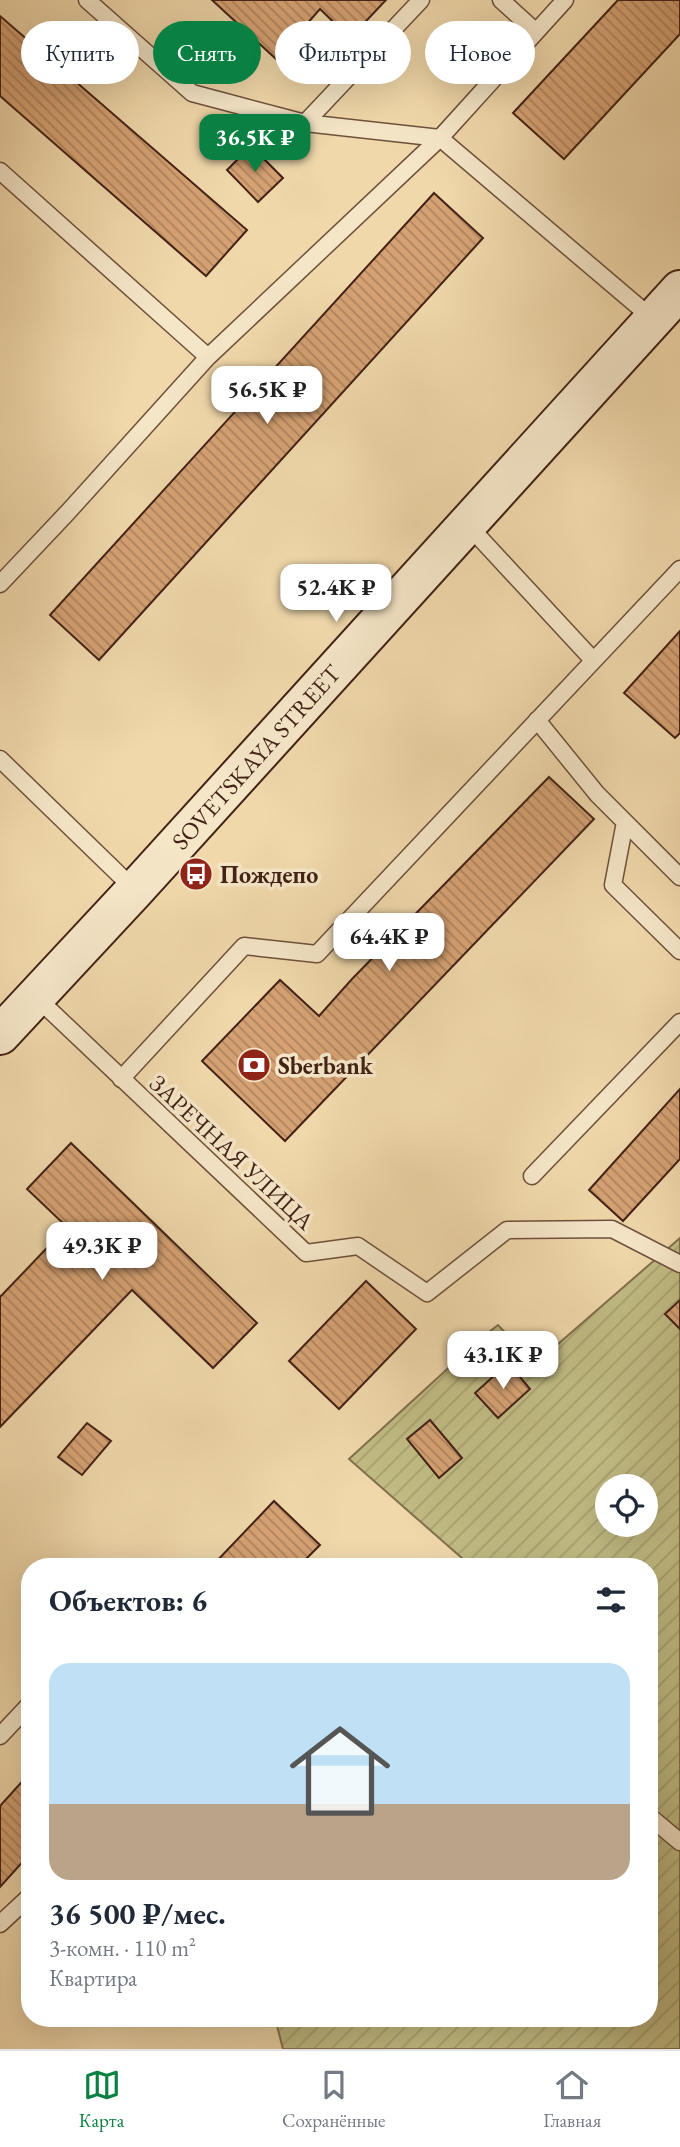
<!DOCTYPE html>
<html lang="ru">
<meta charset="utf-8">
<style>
:root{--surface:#fff;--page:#f2f2f3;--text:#1f2937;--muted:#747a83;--line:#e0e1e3;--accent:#0b8043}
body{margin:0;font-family:"EB Garamond",serif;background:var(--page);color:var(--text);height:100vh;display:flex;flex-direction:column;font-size:26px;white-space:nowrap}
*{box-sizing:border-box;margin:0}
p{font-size:23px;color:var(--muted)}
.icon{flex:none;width:38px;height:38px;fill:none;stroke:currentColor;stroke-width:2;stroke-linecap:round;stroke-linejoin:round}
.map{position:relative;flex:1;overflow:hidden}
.side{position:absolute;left:21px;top:1558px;width:637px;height:469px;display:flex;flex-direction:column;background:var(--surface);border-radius:28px;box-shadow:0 7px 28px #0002}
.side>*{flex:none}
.guide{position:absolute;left:21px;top:21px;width:639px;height:63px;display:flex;gap:14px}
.fabs{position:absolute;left:595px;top:1474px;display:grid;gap:14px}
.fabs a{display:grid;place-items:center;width:63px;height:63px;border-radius:50%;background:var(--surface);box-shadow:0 7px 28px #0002;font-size:35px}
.price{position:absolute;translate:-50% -60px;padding:0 16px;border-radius:14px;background:#fff;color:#222;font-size:23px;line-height:46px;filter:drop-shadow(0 2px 4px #0008)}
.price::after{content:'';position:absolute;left:50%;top:42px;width:21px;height:16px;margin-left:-10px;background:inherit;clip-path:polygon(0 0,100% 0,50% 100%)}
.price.selected{background:var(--accent);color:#fff}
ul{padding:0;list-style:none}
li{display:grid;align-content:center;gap:14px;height:371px;padding:0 28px}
li span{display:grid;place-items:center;height:217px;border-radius:21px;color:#555}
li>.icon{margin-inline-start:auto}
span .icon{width:126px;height:126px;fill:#fffc;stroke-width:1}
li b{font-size:30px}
h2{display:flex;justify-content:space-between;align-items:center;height:84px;padding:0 28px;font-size:30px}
.chip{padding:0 24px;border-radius:32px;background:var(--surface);box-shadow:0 7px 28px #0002;font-size:24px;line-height:63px}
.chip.selected{background:var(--accent);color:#fff}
.menu{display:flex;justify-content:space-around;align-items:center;height:98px;border-top:2px solid var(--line);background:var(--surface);font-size:19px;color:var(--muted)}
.menu a{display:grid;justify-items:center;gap:4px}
.menu .selected{color:var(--accent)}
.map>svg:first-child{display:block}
.garden{fill:url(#garden-furrows);stroke:#826f4d;stroke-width:2;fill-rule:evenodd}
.building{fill:url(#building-back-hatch);stroke:#422216;stroke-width:2}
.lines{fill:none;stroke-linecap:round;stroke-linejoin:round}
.lane-casing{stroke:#6e503b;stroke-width:19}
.secondary-casing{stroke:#422216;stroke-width:42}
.lane{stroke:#f5e6c8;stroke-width:16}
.secondary{stroke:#f5e6c8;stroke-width:38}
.labels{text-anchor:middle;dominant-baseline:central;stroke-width:7;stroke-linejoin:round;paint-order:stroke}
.street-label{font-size:24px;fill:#422216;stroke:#f5e6c8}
.poi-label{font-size:24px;font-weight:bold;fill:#422216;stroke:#f5e6c8;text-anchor:start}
</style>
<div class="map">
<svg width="680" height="2049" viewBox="0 0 680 2049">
<defs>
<pattern id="garden-furrows" width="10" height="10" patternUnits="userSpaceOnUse" patternTransform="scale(1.75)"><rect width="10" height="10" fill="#c1bc84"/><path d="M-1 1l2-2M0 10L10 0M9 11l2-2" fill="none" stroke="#a7a171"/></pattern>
<pattern id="building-back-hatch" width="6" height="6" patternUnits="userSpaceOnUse" patternTransform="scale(1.75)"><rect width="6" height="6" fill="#d6a274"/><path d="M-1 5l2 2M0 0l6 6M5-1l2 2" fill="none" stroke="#af845e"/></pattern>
</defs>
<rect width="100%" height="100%" fill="#f0d8ab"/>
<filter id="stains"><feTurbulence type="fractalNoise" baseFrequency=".00286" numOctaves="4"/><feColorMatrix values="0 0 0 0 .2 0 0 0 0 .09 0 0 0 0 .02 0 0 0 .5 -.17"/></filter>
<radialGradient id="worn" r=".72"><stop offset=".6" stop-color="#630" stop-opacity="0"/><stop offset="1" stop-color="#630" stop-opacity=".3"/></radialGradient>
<path class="garden" d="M680,1238V2049H283L275,2018H649V1566H471L349,1459L480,1339L498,1325L535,1364ZM607,1486H646V1524H607Z"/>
<path class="building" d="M212,0H386L350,38L320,9L276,59Z
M618,0H680V34L564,159L513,113Z
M0,16L247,230L206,276L0,96Z
M251,146L283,178L258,202L227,170Z
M434,193L483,238L99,660L50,615Z
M680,631V733L675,738L624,693Z
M549,777L594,819L285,1141L202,1061L280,980L319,1016L352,979Z
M680,1089V1159L623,1221L589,1190Z
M71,1143L257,1323L213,1368L132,1290L0,1427V1297L67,1227L27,1189Z
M366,1281L416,1329L339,1409L289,1361Z
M680,1300V1329L665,1314Z
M508,1363L530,1389L498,1418L475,1393Z
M430,1420L462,1458L439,1478L407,1439Z
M87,1423L111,1441L82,1475L58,1457Z
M274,1501L320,1545L299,1566H212Z
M28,1775L30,1777V1860L27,1857L0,1887V1806Z"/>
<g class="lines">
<defs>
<path id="lane" d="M87,0L192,93L305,123L440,138L208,357
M501,0L536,32
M565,0L440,138L653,319
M305,123L421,0
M0,171L208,357L68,512L0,584
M467,524L593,660
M537,720L597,794L625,822L613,885L680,951
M0,759L135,890
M625,822L680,877
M36,997L306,1253L358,1246L427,1293L507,1230L612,1229L680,1264
M121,1079L244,946L317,954L680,569
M532,1176L680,1022
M0,1736L30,1704
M649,1816L680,1842
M0,1924L30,1896"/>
<path id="secondary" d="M0,1035L135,890L680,290"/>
</defs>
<use href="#lane" class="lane-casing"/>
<use href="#secondary" class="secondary-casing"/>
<use href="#lane" class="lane"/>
<use href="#secondary" class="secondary"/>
</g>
<defs>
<symbol id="bus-disc" viewBox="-11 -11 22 22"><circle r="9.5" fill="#8f2418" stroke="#f5e6c8"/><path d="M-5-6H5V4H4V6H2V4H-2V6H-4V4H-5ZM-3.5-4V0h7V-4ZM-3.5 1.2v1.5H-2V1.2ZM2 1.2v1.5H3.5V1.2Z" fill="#fff"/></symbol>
<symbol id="bank-disc" viewBox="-11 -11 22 22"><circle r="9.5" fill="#8f2418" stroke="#f5e6c8"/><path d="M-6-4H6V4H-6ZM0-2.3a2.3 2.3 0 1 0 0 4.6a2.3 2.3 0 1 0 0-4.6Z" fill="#fff"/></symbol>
</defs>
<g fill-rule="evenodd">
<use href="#bus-disc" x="177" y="855" width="38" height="38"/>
<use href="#bank-disc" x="235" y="1046" width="38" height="38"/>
</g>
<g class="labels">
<g class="street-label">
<text transform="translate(256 757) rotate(-48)">SOVETSKAYA STREET</text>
<text transform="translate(232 1152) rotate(43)">ЗАРЕЧНАЯ УЛИЦА</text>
</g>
<g class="poi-label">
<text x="220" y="874">Пождепо</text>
<text x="278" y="1065">Sberbank</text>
</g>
</g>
<rect width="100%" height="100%" filter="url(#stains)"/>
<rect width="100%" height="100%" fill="url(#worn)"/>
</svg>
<div class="fabs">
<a><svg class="icon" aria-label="locate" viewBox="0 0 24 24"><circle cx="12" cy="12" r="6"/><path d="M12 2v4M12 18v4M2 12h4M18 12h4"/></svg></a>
</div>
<b class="price selected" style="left:255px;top:174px">36.5K ₽</b>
<b class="price" style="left:267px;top:426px">56.5K ₽</b>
<b class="price" style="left:336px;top:624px">52.4K ₽</b>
<b class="price" style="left:389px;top:973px">64.4K ₽</b>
<b class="price" style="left:102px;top:1282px">49.3K ₽</b>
<b class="price" style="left:503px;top:1391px">43.1K ₽</b>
<div class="guide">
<a class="chip">Купить</a>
<a class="chip selected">Снять</a>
<a class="chip">Фильтры</a>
<a class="chip">Новое</a>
</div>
<section class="side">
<h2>Объектов: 6<svg class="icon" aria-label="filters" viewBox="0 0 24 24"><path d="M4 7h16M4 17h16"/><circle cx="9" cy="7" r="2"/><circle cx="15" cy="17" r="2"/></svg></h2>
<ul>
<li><span style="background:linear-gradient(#bfe0f5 65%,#b9a48a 0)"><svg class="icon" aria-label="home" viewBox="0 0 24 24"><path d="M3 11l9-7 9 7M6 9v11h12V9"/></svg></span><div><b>36 500 ₽/мес.</b><p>3-комн. · 110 m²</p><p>Квартира</p></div></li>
</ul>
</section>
</div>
<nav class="menu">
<a class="selected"><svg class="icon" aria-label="map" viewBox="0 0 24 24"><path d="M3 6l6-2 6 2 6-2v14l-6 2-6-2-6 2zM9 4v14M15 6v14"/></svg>Карта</a>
<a><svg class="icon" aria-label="saved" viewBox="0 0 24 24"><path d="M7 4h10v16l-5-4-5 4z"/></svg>Сохранённые</a>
<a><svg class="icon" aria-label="home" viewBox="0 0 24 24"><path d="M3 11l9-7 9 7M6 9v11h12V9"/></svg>Главная</a>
</nav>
